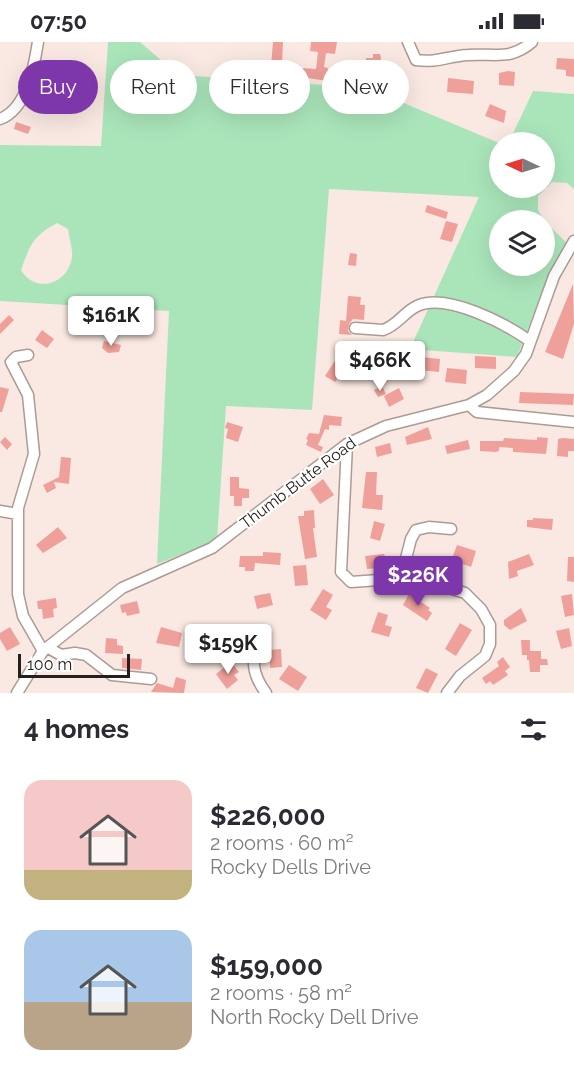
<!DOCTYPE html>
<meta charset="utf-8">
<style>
:root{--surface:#fff;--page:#f2f2f3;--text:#2b2b33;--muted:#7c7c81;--accent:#7e37aa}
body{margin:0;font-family:Raleway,sans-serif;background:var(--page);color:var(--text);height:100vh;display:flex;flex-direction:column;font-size:22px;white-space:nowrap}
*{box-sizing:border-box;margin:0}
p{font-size:20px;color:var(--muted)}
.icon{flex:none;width:33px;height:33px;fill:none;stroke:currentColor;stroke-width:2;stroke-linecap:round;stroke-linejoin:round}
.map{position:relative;height:651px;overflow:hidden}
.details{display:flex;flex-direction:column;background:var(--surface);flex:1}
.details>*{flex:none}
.guide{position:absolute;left:18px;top:18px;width:538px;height:54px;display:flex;gap:12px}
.needle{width:39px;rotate:274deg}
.fabs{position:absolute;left:489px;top:90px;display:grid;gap:12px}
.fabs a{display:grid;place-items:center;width:66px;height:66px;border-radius:50%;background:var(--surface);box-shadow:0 6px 24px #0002;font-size:30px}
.scale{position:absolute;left:18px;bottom:15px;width:112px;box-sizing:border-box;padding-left:6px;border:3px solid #26201d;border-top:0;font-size:16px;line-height:21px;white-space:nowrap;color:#26201d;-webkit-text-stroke:4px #fff;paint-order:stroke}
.price{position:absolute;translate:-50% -51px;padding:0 14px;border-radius:6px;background:#fff;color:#222;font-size:20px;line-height:39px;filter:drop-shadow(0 2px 3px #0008)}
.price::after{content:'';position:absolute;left:50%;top:36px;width:18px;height:14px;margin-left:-9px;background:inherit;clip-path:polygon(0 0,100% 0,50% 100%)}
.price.on{background:var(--accent);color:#fff}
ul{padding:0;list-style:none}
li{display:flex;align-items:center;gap:18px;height:150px;padding:0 24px}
li span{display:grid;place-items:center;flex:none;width:168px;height:120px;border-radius:18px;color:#555}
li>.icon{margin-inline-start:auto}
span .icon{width:72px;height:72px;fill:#fffc;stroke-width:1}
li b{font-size:26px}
h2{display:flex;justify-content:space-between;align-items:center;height:72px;padding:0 24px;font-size:26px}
.chip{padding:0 21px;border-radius:27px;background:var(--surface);box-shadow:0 6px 24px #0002;font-size:21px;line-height:54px}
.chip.on{background:var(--accent);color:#fff}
.status{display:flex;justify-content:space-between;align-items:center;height:42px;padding:0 30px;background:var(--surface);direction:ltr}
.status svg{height:16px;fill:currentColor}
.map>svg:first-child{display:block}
.green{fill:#aae5ba;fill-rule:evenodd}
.building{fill:#efa09a}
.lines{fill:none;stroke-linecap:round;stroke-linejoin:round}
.minor-casing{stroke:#ac9b95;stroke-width:13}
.minor{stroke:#fff;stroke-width:10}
.labels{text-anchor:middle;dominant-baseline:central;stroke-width:4.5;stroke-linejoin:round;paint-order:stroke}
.street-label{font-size:16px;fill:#26201d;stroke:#fff}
</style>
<div class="status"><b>07:50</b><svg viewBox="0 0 49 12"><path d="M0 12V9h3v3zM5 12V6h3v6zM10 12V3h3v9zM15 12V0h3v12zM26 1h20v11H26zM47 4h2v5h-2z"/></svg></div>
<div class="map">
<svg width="574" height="651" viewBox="0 0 574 651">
<rect width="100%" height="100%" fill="#fae9e2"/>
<path class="green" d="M108,0H140L178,33L368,46L499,101L500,146H544V100H509L533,49L574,52V147L567,141L552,140L538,154V168L544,178H500V224H544V179L566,200L548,235L517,315L410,307L479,155L329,147L312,368L226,364L217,498L157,522L169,269L0,259V103L101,104ZM57,181L68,187C69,196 73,207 72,215C68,243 35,252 21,228C30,203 33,194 57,181Z"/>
<path class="building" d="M273,0H283L282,22H287L286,35L270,36Z
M311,0H337L335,12L326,11L324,25L328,26L327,39L302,35L303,26L316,27L318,10L310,9Z
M373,12H380L381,16L380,36L368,34L366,30V16H373Z
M557,16L574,17V35L566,34V28L556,27Z
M508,29L515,30L514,44L499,43V31Z
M448,36L474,39L473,52L447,50Z
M490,62L506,69L504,81L485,74Z
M16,80L31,85L28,92L14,87Z
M427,163L448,170L446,177L425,170Z
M446,179L458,182L452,200L440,197Z
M350,211L357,212L356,224L348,223Z
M573,242L574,282L563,317L545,310Z
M348,254L361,255L360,263H365L364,278L353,277L349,282L348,289L352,293L339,292L340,278L346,279Z
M9,273L14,278L0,292V282Z
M42,288L54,297L47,306L35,298Z
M104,299L121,303L119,310L108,311L102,306Z
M338,314L346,319L343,323L345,328L335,340L325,334Z
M475,314L496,315V327L475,326Z
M421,315L440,317L439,330L419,328Z
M447,326L467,328L466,342L445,340Z
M382,344L386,352L378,355L374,348Z
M0,345L9,347L2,370H0Z
M399,346L404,357L389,365L384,354Z
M520,350L574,352L573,363L519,361Z
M324,373L342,375L341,384L329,383V388L325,387L318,403L323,405L321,410L306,403L308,398L306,397L309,391L319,392Z
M227,380L243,385L238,400L226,396L228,387L225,386Z
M428,385L432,397L407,403L405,395Z
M5,395L12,402L7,408L0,400Z
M537,395L548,396L546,412L513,410V406L499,405V409L496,410L480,409V399H503L504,396L537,398Z
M563,396L574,397V409H568V415L557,414L558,397Z
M468,398L470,407L447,412L445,404Z
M390,401L392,411L377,415L375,405Z
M61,415L71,416L69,442L54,440L56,446L47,451L43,443L59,435Z
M366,430H377L376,453H383L382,468L362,466Z
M230,435H239V446L249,447V456H242V464H234V454H230Z
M323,437L334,453L320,462L310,447Z
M314,468L315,486H313L317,515L305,517L298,474H304V469Z
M533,476L553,477L552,488L527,485V478H533Z
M374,479L385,482L380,499L370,496Z
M58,485L67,496L43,511L36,503Z
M457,503L476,509L471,525L460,521L462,517L453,514Z
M263,510L281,511L280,523L255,521L254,529H245V525H239L240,514H263Z
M384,512L389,525L367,527L365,514Z
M529,512L534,523L517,529L518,534L509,537L508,520Z
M568,515H574V540L567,539Z
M306,523L308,543L295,544L293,524Z
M323,547L333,553L326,565L332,568L326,578L310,568Z
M270,551L273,563L257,567L254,554Z
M409,552L430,566L428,568L432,571L427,579L403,563Z
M572,552L574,573L565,575L561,554Z
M56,556L57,566L53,567L54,575L43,577L42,567H38L37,559Z
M137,559L140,571L127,574L126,570L122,571L120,563Z
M521,566L527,579L510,588L504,583V578Z
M378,570L388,573L385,583L392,585L389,595L371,590Z
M460,581L472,588L456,614L445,607Z
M10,585L20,602L7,609L0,597V591Z
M161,585L182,591L179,605L156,601Z
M569,586L572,604L561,607L556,589Z
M106,596L117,597V603L123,604V612L105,611Z
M521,598H530V609H541V617H547L548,623H540V630H530L529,618H527V613H522Z
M220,599L240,603L239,612L219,609Z
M281,607L282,625L270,626L269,608Z
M503,615L510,625L505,629L508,633L493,643L490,639L486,642L482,636L499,624L497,620Z
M122,616L142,617L141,628L122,626Z
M231,620L239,630L234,633L238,638L227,647L216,632Z
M289,623L307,635L298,649L279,637Z
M426,626L438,632L428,651L416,646Z
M176,635L186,638L184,651L151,650L157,641L173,646Z"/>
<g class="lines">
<defs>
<path id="minor" d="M408,0L416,18C438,21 448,14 468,13C494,11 510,19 532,0
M0,77C27,67 34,25 38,0
M355,286L383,288C397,284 404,270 417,264C446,250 506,282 530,299
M28,313L16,315L11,320L28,353L34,412L18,466V552L23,574L43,609
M469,363L477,370L574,380
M347,402L341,530L351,540L407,536L437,542L465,551L481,567L490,583V602L485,614L460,634L447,651
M0,469L18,472
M401,536L411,497L416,488L429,485L451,487
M260,593C251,616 251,631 266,651
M47,605L61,613L75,611L86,613L112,633L151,637
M17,651L43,609L122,546L212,506L347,402L386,384L469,363L487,353L514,329L526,312L554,234L574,199"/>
</defs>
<use href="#minor" class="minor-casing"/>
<use href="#minor" class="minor"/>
</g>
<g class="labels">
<g class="street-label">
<text transform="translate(298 441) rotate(-37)">Thumb Butte Road</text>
</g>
</g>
</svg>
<div class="fabs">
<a><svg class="needle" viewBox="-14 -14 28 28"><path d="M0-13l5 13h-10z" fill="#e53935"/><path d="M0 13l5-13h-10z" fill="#7c7c81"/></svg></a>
<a><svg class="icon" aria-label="layers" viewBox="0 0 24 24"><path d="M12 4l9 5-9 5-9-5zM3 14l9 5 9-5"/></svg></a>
</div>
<div class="scale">100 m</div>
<b class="price" style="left:111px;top:305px">$161K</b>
<b class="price" style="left:380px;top:350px">$466K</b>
<b class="price on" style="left:418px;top:565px">$226K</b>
<b class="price" style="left:228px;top:633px">$159K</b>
<div class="guide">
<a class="chip on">Buy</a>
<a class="chip">Rent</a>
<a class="chip">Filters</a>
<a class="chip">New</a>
</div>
</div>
<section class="details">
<h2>4 homes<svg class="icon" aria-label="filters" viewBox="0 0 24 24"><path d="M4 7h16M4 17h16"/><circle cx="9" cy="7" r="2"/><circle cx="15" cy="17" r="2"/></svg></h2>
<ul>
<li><span style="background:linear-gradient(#f6c9c9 75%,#c2b280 0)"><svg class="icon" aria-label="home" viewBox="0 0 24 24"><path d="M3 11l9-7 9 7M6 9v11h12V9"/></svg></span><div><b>$226,000</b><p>2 rooms · 60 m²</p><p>Rocky Dells Drive</p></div></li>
<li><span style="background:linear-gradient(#a9c7e8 60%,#b9a48a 0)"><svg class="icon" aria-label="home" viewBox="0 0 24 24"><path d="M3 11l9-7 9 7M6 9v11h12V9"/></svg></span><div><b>$159,000</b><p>2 rooms · 58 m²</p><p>North Rocky Dell Drive</p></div></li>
</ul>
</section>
